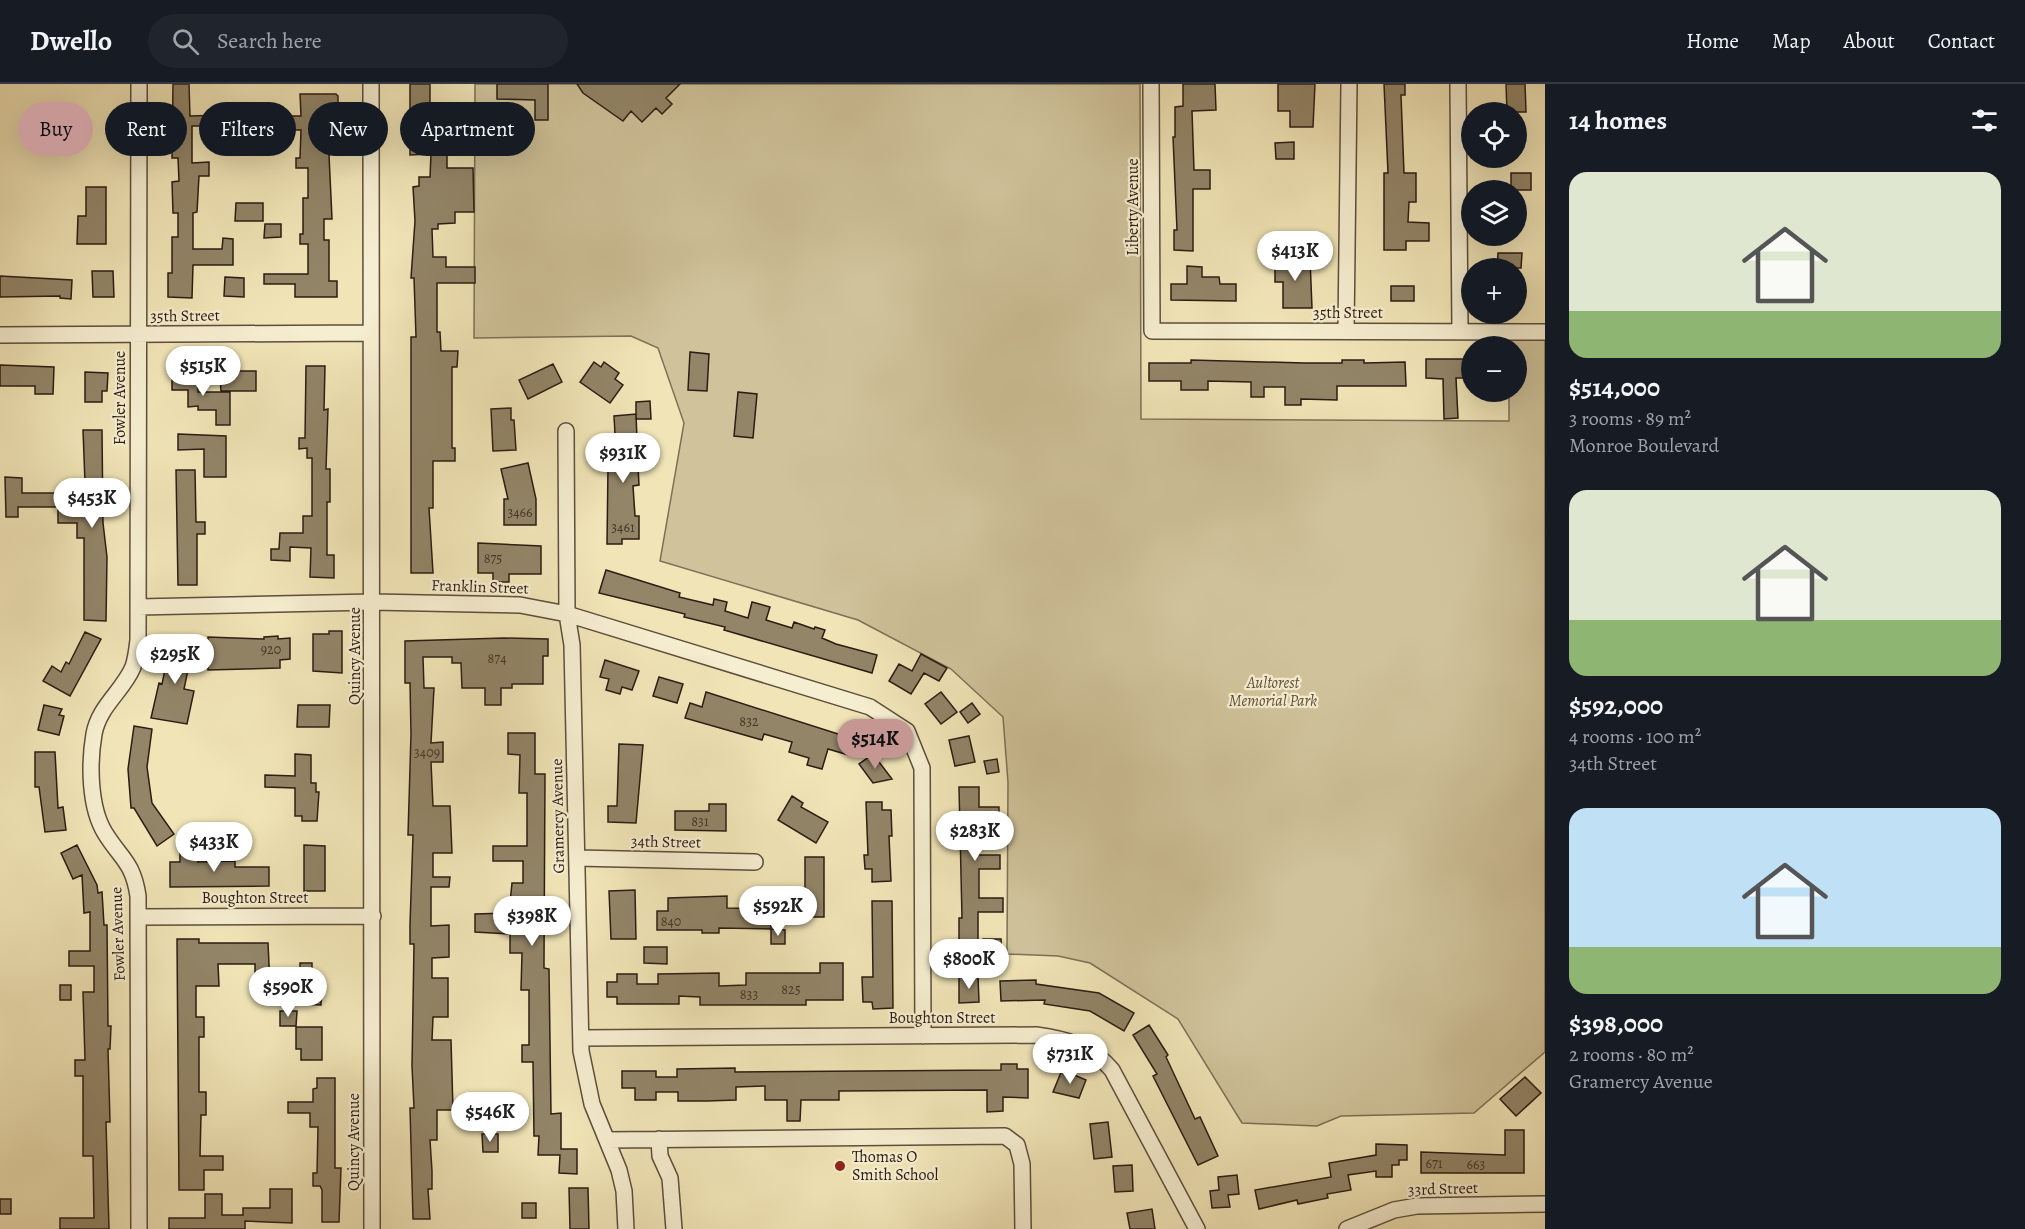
<!DOCTYPE html>
<meta charset="utf-8">
<style>
:root{--surface:#171b24;--page:#20242c;--text:#f1f3f6;--muted:#9ea1a6;--line:#363941;--accent:#c59692}
body{margin:0;font-family:Alegreya,serif;background:var(--page);color:var(--text);height:100vh;display:flex;flex-direction:column;font-size:22px;white-space:nowrap}
*{box-sizing:border-box;margin:0}
p{font-size:20px;color:var(--muted)}
.icon{flex:none;width:33px;height:33px;fill:none;stroke:currentColor;stroke-width:2;stroke-linecap:round;stroke-linejoin:round}
.map{position:relative;flex:1;overflow:hidden}
.details{display:flex;flex-direction:column;background:var(--surface);width:480px}
.details>*{flex:none}
.hud{position:absolute;left:18px;top:18px;width:570px;height:54px;display:flex;gap:12px}
.tools{position:absolute;left:1461px;top:18px;display:grid;gap:12px}
.tools a{display:grid;place-items:center;width:66px;height:66px;border-radius:50%;background:var(--surface);box-shadow:0 6px 24px #0002;font-size:30px}
.price{position:absolute;translate:-50% -51px;padding:0 14px;border-radius:21px;background:#fff;color:#222;font-size:20px;line-height:39px;filter:drop-shadow(0 2px 3px #0008)}
.price::after{content:'';position:absolute;left:50%;top:36px;width:18px;height:14px;margin-left:-9px;background:inherit;clip-path:polygon(0 0,100% 0,50% 100%)}
.price.selected{background:var(--accent);color:#111}
ul{padding:0;list-style:none}
li{display:grid;align-content:center;gap:12px;height:318px;padding:0 24px}
li span{display:grid;place-items:center;height:186px;border-radius:18px;color:#555}
li>.icon{margin-inline-start:auto}
span .icon{width:108px;height:108px;fill:#fffc;stroke-width:1}
li b{font-size:26px}
h2{display:flex;justify-content:space-between;align-items:center;height:72px;padding:0 24px;font-size:26px}
.tag{padding:0 21px;border-radius:27px;background:var(--surface);box-shadow:0 6px 24px #0002;font-size:21px;line-height:54px}
.tag.selected{background:var(--accent);color:#111}
header{display:flex;align-items:center;gap:36px;box-sizing:border-box;height:84px;padding:0 30px;background:var(--surface);border-bottom:2px solid var(--line)}
header strong{font-size:28px}
nav{display:flex;gap:33px;margin-inline-start:auto;font-size:21px}
.search{width:420px;height:54px;background:var(--page);display:flex;align-items:center;gap:15px;box-sizing:border-box;padding:0 21px;border-radius:33px;color:var(--muted);font-size:22px}
main{display:flex;flex:1;min-height:0}
.map>svg:first-child{display:block}
.green{fill:#d0c39b;stroke:#7e7057;stroke-width:1.5}
.building{fill:#928568;stroke:#2c1c13;stroke-width:1.5}
.lines{fill:none;stroke-linecap:round;stroke-linejoin:round}
.minor-casing{stroke:#5d4e3c;stroke-width:18}
.minor{stroke:#f6eed0;stroke-width:15}
.poi-dot{fill:#8f2418;stroke:#f6eed0;stroke-width:2}
.labels{text-anchor:middle;dominant-baseline:central;stroke-width:4.5;stroke-linejoin:round;paint-order:stroke}
.number-label{font-size:14px;fill:#463628}
.street-label{font-size:16px;fill:#2c1c13;stroke:#f6eed0}
.park-label{font-size:16px;font-style:italic;fill:#5d4e3c;stroke:#f6eed0}
.poi-label{font-size:16px;fill:#2c1c13;stroke:#f6eed0;text-anchor:start}
</style>
<header>
<strong>Dwello</strong>
<div class="search"><svg class="icon" aria-label="search" viewBox="0 0 24 24"><circle cx="10" cy="10" r="6"/><path d="M15 15l6 6"/></svg>Search here</div>
<nav><a>Home</a><a>Map</a><a>About</a><a>Contact</a></nav>
</header>
<main>
<div class="map">
<svg width="1545" height="1145" viewBox="0 0 1545 1145">
<rect width="100%" height="100%" fill="#f1e5b7"/>
<filter id="stains"><feTurbulence type="fractalNoise" baseFrequency=".00333" numOctaves="4"/><feColorMatrix values="0 0 0 0 .2 0 0 0 0 .09 0 0 0 0 .02 0 0 0 .5 -.17"/></filter>
<radialGradient id="worn" r=".72"><stop offset=".6" stop-color="#630" stop-opacity="0"/><stop offset="1" stop-color="#630" stop-opacity=".3"/></radialGradient>
<path class="green" d="M475,0H1140L1141,335L1509,337V308H1516V262H1509L1508,256H1545V968L1474,1029L1341,1032L1317,1042L1242,1039L1178,935L1090,879L1058,872L1007,870L1008,698L1003,633L951,585L858,536L660,477L684,339L658,264L631,252L474,254Z"/>
<path class="building" d="M173,0H189L190,32L227,31V42H192V79L209,78V92H199L197,128L193,129V165H222L223,154L233,155V181H193L192,214L168,213V189H172V153H178V129H173L172,98L179,97L178,74H172Z
M410,0H430V39H437V62H447V84H473L474,128H455V139L438,140V145H432L433,173H446V183H475V199H437V248H440L441,267H458L457,283H452V364H455V377H433V424H429L433,489H411V253H416L414,194H411L415,137L413,103L419,102V93H430L431,70L410,71Z
M497,0H548V36H535V16L497,15Z
M577,0H680L666,14L672,20L662,30L656,24L642,38L631,27L623,37L583,9Z
M1183,0H1215L1216,26L1192,27L1194,86H1210V105H1193V167L1174,166V146H1177L1173,53H1175V23L1183,22Z
M1278,0H1315L1313,43H1290V27H1278Z
M1384,0H1405V11H1401L1404,89H1416V118H1409L1408,138L1429,139V157H1406V166H1384V89H1388Z
M1506,0H1525L1526,28H1507Z
M300,10H336L338,12V26L327,28L332,135H324V156H329V197H337V213H295V200H264V190H308V160H300V150H303V114H308V84H296V74H300L301,46H282V32H301Z
M1294,58V75H1276L1275,59Z
M1511,89H1531V106H1511Z
M86,103H106V160H77L78,132H86Z
M236,119H263V137H235Z
M265,140H281V153L264,154Z
M1498,169H1522L1521,184H1497Z
M1285,174H1310L1312,224H1283V198H1275V180L1285,179Z
M1187,182L1202,183V193H1219L1220,200H1236V217L1171,216V200H1187Z
M92,187H113L114,213H93Z
M0,192L72,196L71,215L60,214V212L0,213Z
M225,193L244,194V213L224,212Z
M1391,202H1414V217H1391Z
M690,268L709,270L707,307L688,306Z
M1426,275H1472V294H1456L1458,334L1444,335L1443,295L1426,294Z
M1191,276L1304,279H1342V276H1364V279L1405,278L1406,302H1337V316L1301,315V321H1285V303H1264V313H1251V298L1208,297V306H1181V297H1149V279H1191Z
M594,278L601,283L604,278L619,289L615,295L623,301L610,319L580,298Z
M553,280L562,298L528,315L519,296Z
M0,281L54,283L53,310H35V302H0Z
M306,282H325L324,326L328,325L326,385H330V418H327V471H334V494L310,493L311,464L290,463V477L271,476V465H279L280,449H303V432H312V374H307V364L299,365V354H305Z
M228,287H256V307H221L220,293H228Z
M85,288L108,289L107,307H102V318H85Z
M172,288H198V308H230V341H216V326H198V322L188,323V306H172Z
M738,308L757,310L753,354L734,352Z
M650,317L651,335H636V318Z
M511,324V336H514L516,366L493,367L491,325Z
M636,330L637,356H631L632,383L638,382L639,401L633,402L635,432H639V455H622V460H607L608,382H611L610,368H616L614,332Z
M83,346H102L103,439L107,473L106,537L84,536V454H77V439H58V426L86,425Z
M178,350L226,352V393H204V365L178,366Z
M528,379L536,415V441H504V415H508L501,385Z
M176,386H195L196,438H205V450H197V501H178Z
M5,393L22,394V409H63V423H18V433H6Z
M478,459L541,462V490H509V498H493V489H478Z
M606,486L680,509L679,513L713,521L714,515L727,518L725,527L748,534L752,518L770,523L766,536L792,544L794,538L814,545L815,543L825,546L822,554L836,560L877,571L872,589L724,546L725,543L684,533L685,530L599,509Z
M329,547H342V589L313,587V550H329Z
M85,548L101,555L70,612L43,597L52,582L61,588L66,578L69,580Z
M278,552V555L290,554V575L280,576V584L208,586V553L264,555V553Z
M172,553L194,557L184,605L194,607L187,640L151,634L159,599L162,600Z
M504,554L548,555V572H543V600H512V604H501V621H485V604H462L461,579H452V573H423L424,604H434L431,659L443,658V678H431L433,722H450L452,769H433V793H450L449,803H431V842L449,841V873L432,874V894H448V933H433L432,956H451L453,1026H437V1056H430L432,1087V1105H428L430,1135H413L410,1024H414L412,982L414,860H410V841L413,751H408L411,650L410,599H405V557Z
M921,570L947,584L939,597L924,589L911,610L889,597L899,580L912,587Z
M605,576L639,587L632,606L622,603L620,610L606,606L609,595L600,593Z
M659,593L683,600L677,619L653,612Z
M706,608L857,656L852,672L828,665L822,685L807,681L809,674L789,668L792,658L764,650L762,656L685,634L690,619L702,623Z
M941,608L957,628L941,640L925,620Z
M972,619L980,630L968,639L960,628Z
M44,621L62,625L59,631L64,632L59,651L38,646Z
M298,621H330L329,643H297Z
M134,642L152,645L147,683L152,719L174,750L157,762L134,724H131L128,685Z
M508,649H535V690H545L544,878V884L549,885L551,1030L561,1029V1065H577V1090L559,1089L560,1071H538L539,1052H534L533,978H522V961H529V906H521L522,869H510V850L475,848V830L509,829L512,799H523V777H493V762H527V709H519L520,671L508,670Z
M969,652L975,678L955,682L949,656Z
M619,660L643,661L636,739L608,738V722H617Z
M35,668H55L58,724L63,723L66,746L45,748L39,703H35Z
M295,670L311,671V699H316V708H319L317,737H302V732H295V704L265,703V691L295,692Z
M873,670L892,695L873,699L859,680Z
M997,675L999,688L987,690L984,677Z
M959,703H979V723H999V742H979V771H1000V785H979V814H1003V828H978V858H959V834H962Z
M792,712L803,719L801,723L828,738L816,759L778,736Z
M866,718H882V726H891L892,752H889L891,797L872,798V785H865L864,771H868Z
M709,720H726V747L675,746V727H709Z
M77,761L97,801L98,809L102,808L104,841H107L108,942H111L110,965H108L110,1038H106L109,1145H60V1134H94L93,1072H83V992H75V976H85L83,908H94V882H69V867H90V828L84,829L82,791L73,795L61,769Z
M304,761L325,762V807H304Z
M180,765H198V778L235,777V783H269V802L170,803V778H180Z
M805,773H824V833H800V812L805,811Z
M635,806L636,855H611L609,807Z
M727,812V824L771,825V845L719,844V849H702V846H657V827H668V814Z
M872,817H892L893,924L873,925L872,918H863L862,893H873Z
M771,845L785,846V860H771Z
M177,855H199V859H268L270,901H255V880H218L219,902H196V933H204V953H199V1008H206V1031H201L200,1072H223V1086H204V1106H179Z
M983,855H1001L1002,870H983Z
M644,863H667V880L644,879Z
M300,879H312V893H322L321,921L300,920Z
M820,879H843V916H806V921H700V913L679,912V920H617V913H607V898H617V890H637V900H658V890L719,889V902L746,901V889H820Z
M978,892L979,918L959,919V893Z
M1036,896V900L1099,909L1134,929L1124,947L1090,927L1044,920L1045,916L1001,917L1000,897Z
M60,901H71V916H60Z
M280,927H297L296,942H280Z
M1149,941L1168,971L1166,973L1195,1035L1200,1033L1218,1072L1198,1081L1153,992L1157,990L1133,951Z
M296,943H322V976H301V965H296Z
M1001,980H1017V985H1028V1014L1003,1013V1027L987,1028V1006L839,1007V1016H801L800,1037H787V1016H765V1002L736,1003V1016L707,1017H678V1008H656V1016H635V1004H622V987H656V993H677V985L735,984V988L1001,986Z
M1062,986L1086,996L1079,1014L1053,1008Z
M1525,993L1541,1009L1516,1032L1500,1015Z
M317,994H335V1084H341L339,1138H322V1106L320,1102H313V1089H317L318,1043H310V1029H288V1018H313V1005L317,1004Z
M1108,1038L1112,1073L1094,1075L1090,1040Z
M1505,1046H1524V1089H1421V1068L1505,1071Z
M482,1050H498V1068H483Z
M1376,1060L1407,1061V1076H1399V1081H1392V1093H1376V1087L1348,1091L1351,1106L1327,1110L1328,1114L1298,1120L1297,1116L1259,1125L1255,1106L1331,1093L1329,1079L1376,1071Z
M1132,1081L1133,1107L1115,1108L1113,1082Z
M1237,1091L1239,1110L1228,1111L1230,1123L1212,1124L1210,1107L1219,1106L1218,1093Z
M569,1104H588L589,1145H570Z
M270,1105H292V1139L245,1137V1145H169V1134H205V1110H222V1131H243V1124H270Z
M0,1115H11V1130H0Z
M522,1119H536V1134H522Z
M1152,1125L1155,1145H1130L1127,1129Z"/>
<g class="lines">
<defs>
<path id="minor" d="M371,0L372,1145
M1151,0L1152,247L1545,248
M1458,0L1460,248
M1346,247L1349,0
M0,251L371,249
M566,347L567,530L572,561L581,967L592,1020L619,1086L624,1107L626,1145
M138,523L373,518L520,521L567,530L870,623L907,647L922,684L923,952
M577,774L755,778
M138,833L373,832
M581,954L1036,951C1066,955 1092,962 1112,986L1197,1145
M659,1055L660,1072L670,1094L674,1145
M607,1056L1005,1052L1017,1061L1022,1080L1023,1145
M139,1145L138,812C133,778 121,775 105,749C89,723 89,679 94,650C99,622 123,607 133,583C136,574 137,565 138,556L139,0
M1347,1145L1394,1126L1417,1122L1545,1120"/>
</defs>
<use href="#minor" class="minor-casing"/>
<use href="#minor" class="minor"/>
</g>
<circle class="poi-dot" cx="840" cy="1082" r="6"/>
<g class="labels">
<g class="number-label">
<text x="520" y="428">3466</text>
<text x="623" y="443">3461</text>
<text x="493" y="474">875</text>
<text x="271" y="565">920</text>
<text x="497" y="574">874</text>
<text x="749" y="637">832</text>
<text x="427" y="668">3409</text>
<text x="700" y="737">831</text>
<text x="671" y="837">840</text>
<text x="791" y="905">825</text>
<text x="749" y="910">833</text>
<text x="1434" y="1079">671</text>
<text x="1476" y="1080">663</text>
</g>
<g class="street-label">
<text transform="translate(1133 123) rotate(-90)">Liberty Avenue</text>
<text x="1348" y="229">35th Street</text>
<text transform="translate(185 232) rotate(-1)">35th Street</text>
<text transform="translate(120 314) rotate(-90)">Fowler Avenue</text>
<text transform="translate(480 503) rotate(2)">Franklin Street</text>
<text transform="translate(355 572) rotate(-90)">Quincy Avenue</text>
<text transform="translate(558 732) rotate(-91)">Gramercy Avenue</text>
<text transform="translate(666 758) rotate(1)">34th Street</text>
<text x="255" y="814">Boughton Street</text>
<text transform="translate(118 850) rotate(-92)">Fowler Avenue</text>
<text x="942" y="934">Boughton Street</text>
<text transform="translate(354 1058) rotate(-90)">Quincy Avenue</text>
<text transform="translate(1443 1105) rotate(-2)">33rd Street</text>
</g>
<g class="park-label">
<text x="1273" y="599">Aultorest<tspan x="1273" dy="18">Memorial Park</tspan></text>
</g>
<g class="poi-label">
<text x="852" y="1073">Thomas O<tspan x="852" dy="18">Smith School</tspan></text>
</g>
</g>
<rect width="100%" height="100%" filter="url(#stains)"/>
<rect width="100%" height="100%" fill="url(#worn)"/>
</svg>
<div class="tools">
<a><svg class="icon" aria-label="locate" viewBox="0 0 24 24"><circle cx="12" cy="12" r="6"/><path d="M12 2v4M12 18v4M2 12h4M18 12h4"/></svg></a>
<a><svg class="icon" aria-label="layers" viewBox="0 0 24 24"><path d="M12 4l9 5-9 5-9-5zM3 14l9 5 9-5"/></svg></a>
<a>+</a>
<a>−</a>
</div>
<b class="price" style="left:1295px;top:198px">$413K</b>
<b class="price" style="left:203px;top:313px">$515K</b>
<b class="price" style="left:623px;top:400px">$931K</b>
<b class="price" style="left:92px;top:445px">$453K</b>
<b class="price" style="left:175px;top:601px">$295K</b>
<b class="price selected" style="left:875px;top:686px">$514K</b>
<b class="price" style="left:975px;top:778px">$283K</b>
<b class="price" style="left:214px;top:789px">$433K</b>
<b class="price" style="left:778px;top:853px">$592K</b>
<b class="price" style="left:532px;top:863px">$398K</b>
<b class="price" style="left:969px;top:906px">$800K</b>
<b class="price" style="left:288px;top:934px">$590K</b>
<b class="price" style="left:1070px;top:1001px">$731K</b>
<b class="price" style="left:490px;top:1059px">$546K</b>
<div class="hud">
<a class="tag selected">Buy</a>
<a class="tag">Rent</a>
<a class="tag">Filters</a>
<a class="tag">New</a>
<a class="tag">Apartment</a>
</div>
</div>
<section class="details">
<h2>14 homes<svg class="icon" aria-label="filters" viewBox="0 0 24 24"><path d="M4 7h16M4 17h16"/><circle cx="9" cy="7" r="2"/><circle cx="15" cy="17" r="2"/></svg></h2>
<ul>
<li><span style="background:linear-gradient(#dfe7d0 75%,#8fb573 0)"><svg class="icon" aria-label="home" viewBox="0 0 24 24"><path d="M3 11l9-7 9 7M6 9v11h12V9"/></svg></span><div><b>$514,000</b><p>3 rooms · 89 m²</p><p>Monroe Boulevard</p></div></li>
<li><span style="background:linear-gradient(#dfe7d0 70%,#8fb573 0)"><svg class="icon" aria-label="home" viewBox="0 0 24 24"><path d="M3 11l9-7 9 7M6 9v11h12V9"/></svg></span><div><b>$592,000</b><p>4 rooms · 100 m²</p><p>34th Street</p></div></li>
<li><span style="background:linear-gradient(#bfe0f5 75%,#8fb573 0)"><svg class="icon" aria-label="home" viewBox="0 0 24 24"><path d="M3 11l9-7 9 7M6 9v11h12V9"/></svg></span><div><b>$398,000</b><p>2 rooms · 80 m²</p><p>Gramercy Avenue</p></div></li>
</ul>
</section>
</main>
